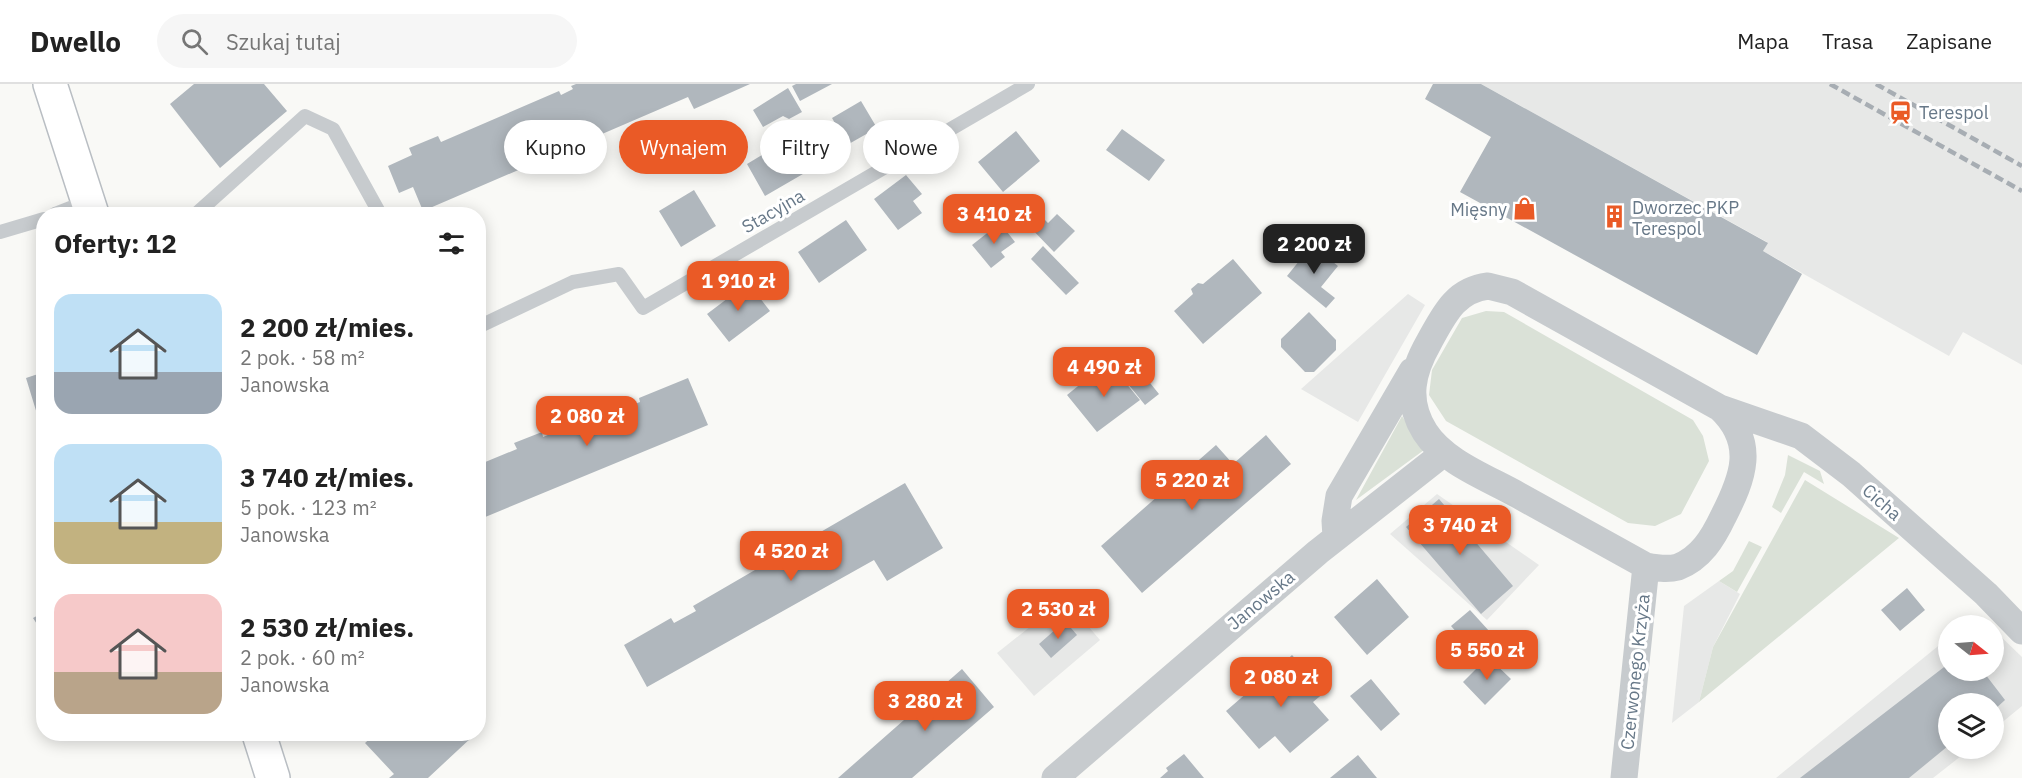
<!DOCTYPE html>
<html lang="pl">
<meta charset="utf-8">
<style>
:root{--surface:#fff;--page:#f6f6f6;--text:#222;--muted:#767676;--line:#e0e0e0;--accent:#ea5a26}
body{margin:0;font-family:"IBM Plex Sans",sans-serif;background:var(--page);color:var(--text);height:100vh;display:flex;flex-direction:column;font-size:22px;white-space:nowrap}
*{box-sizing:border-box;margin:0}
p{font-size:20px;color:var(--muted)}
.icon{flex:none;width:33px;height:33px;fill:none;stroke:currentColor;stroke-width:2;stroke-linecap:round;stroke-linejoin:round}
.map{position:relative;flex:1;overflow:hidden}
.panel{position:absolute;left:36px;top:123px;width:450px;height:534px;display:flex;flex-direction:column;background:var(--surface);border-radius:24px;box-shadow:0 3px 15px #0003}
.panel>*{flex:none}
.banner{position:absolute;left:504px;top:36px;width:570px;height:54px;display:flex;gap:12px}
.needle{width:39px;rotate:107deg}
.controls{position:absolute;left:1938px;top:531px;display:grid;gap:12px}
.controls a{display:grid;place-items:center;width:66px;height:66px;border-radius:50%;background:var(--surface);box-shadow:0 3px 15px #0003;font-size:30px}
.price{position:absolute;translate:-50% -51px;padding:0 14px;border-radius:12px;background:var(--accent);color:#fff;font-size:20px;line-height:39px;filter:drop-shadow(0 2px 3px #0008)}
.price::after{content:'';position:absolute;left:50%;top:36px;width:18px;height:14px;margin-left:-9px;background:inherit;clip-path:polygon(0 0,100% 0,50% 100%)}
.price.selected{background:#222;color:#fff}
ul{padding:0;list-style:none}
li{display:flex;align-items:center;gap:18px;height:150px;padding:0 18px}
li span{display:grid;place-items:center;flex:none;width:168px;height:120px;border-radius:18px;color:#555}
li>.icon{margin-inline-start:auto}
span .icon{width:72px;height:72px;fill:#fffc;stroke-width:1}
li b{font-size:26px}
h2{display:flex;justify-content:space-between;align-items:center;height:72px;padding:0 18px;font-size:26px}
.pill{padding:0 21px;border-radius:27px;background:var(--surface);box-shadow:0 3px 15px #0003;font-size:21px;line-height:54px}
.pill.selected{background:var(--accent);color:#fff}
header{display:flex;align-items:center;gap:36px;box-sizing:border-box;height:84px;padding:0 30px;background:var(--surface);border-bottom:2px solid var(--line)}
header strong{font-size:28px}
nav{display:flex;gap:33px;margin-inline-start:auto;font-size:21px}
.search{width:420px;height:54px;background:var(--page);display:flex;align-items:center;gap:15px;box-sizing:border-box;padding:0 21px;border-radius:33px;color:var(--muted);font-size:22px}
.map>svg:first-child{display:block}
.built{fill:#e7e8e7}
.green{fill:#dae1d7}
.building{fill:#b0b7bd}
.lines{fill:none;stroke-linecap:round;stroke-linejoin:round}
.secondary-casing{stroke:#b9bec3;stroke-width:36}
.lane{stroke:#c7cbce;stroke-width:14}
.street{stroke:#c7cbce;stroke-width:27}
.secondary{stroke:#fff;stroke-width:33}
.rail{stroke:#a7adb3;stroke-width:4.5;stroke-dasharray:9 4.5;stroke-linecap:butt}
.labels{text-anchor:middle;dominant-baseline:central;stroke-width:6;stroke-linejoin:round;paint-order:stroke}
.poi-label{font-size:18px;fill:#677888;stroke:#fff;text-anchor:start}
.street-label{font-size:18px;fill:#677888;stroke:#fff}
</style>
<header>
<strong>Dwello</strong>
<div class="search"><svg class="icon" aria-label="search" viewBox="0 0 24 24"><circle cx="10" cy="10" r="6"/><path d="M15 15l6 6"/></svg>Szukaj tutaj</div>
<nav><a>Mapa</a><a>Trasa</a><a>Zapisane</a></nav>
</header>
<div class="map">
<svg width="2022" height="694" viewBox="0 0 2022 694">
<rect width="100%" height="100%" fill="#f9f9f6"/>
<path class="built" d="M1481,0H2022V281L1963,248L1949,272L1763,167L1767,158Z
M1408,210L1425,221L1358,338L1301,305Z
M1437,410L1539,481L1487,536L1390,450Z
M1719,497L1740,510L1713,563L1699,618L1672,639L1684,522Z
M1065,515L1100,556L1034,612L997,569Z
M1994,546L2022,573V622L1994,645V620H1948V664L1970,665L1933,694H1776L1948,554V586H1994Z"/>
<path class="green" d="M1486,227L1504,228L1693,336L1703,352L1709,377L1681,430L1655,442L1628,439L1446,337L1429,311L1432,286L1462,234Z
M1402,332L1424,366L1356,416Z
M1788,371L1820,387L1824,400L1804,388L1781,429L1772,423L1785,391Z
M1805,396L1899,454L1699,618L1713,563Z
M1749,457L1762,463L1737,508L1719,497L1733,487Z"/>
<path class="building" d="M194,0H264L287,27L220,84L170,20Z
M576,0H750L694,25L688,13L423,127L413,103L399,109L388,82L412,71L409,64L438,52L441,58L559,7L561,11L573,5L571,2Z
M796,0H832L800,17L792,2Z
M1433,0H1481L1768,159L1763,167L1802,190L1757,271L1460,108L1491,53L1425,15Z
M788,4L802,28L789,35L783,32L763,43L753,26Z
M861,17L877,44L847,61L832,34Z
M1122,45L1165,76L1149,97L1106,66Z
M792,46L815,83L765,112L747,80L770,66L772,69L785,61L780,53Z
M1016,47L1040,77L1003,108L978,78Z
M906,91L922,110L913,117L922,129L898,146L874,115Z
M694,106L716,142L681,163L659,127Z
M1035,126L1048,139L1057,130L1075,147L1054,168L1024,137Z
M846,136L867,166L819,199L798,168Z
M1000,139L1015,158L1001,168L1005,173L991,184L972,161Z
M1312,161L1338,182L1321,203L1335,214L1326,224L1287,192Z
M1043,162L1079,199L1066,211L1031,175Z
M1233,175L1262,209L1203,260L1174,227L1193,210L1191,205L1198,199L1203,200Z
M748,199L770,227L729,258L707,230Z
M1309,228L1336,256V266L1314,288H1305L1281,263V255Z
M1125,268L1159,310L1145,321L1111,279Z
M1110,280L1140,316L1097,348L1067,311L1083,298L1086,301Z
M44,288V342L41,343L26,294Z
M688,294L708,341L478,436V381L517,365L514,359L542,348L543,353L617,322L619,326L640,318L639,314Z
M1266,351L1291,380L1142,509L1101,462L1216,361L1233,380Z
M905,399L943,464L887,497L874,476L647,603L624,561L671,534L674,539L696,527L693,522Z
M1439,415L1513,502L1481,530L1406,443Z
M1377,495L1409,533L1367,571L1334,533Z
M1907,504L1925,526L1900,547L1881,526Z
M1470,526L1500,559L1481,576L1451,542Z
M44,528V551L33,534Z
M1065,537L1077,551L1051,574L1039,560Z
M1292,571L1325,608L1313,618L1329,636L1290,669L1275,652L1259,665L1226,627L1248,608L1250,611Z
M1488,573L1511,595L1485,621L1463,598Z
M1948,580V586H1982L2005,616L1994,626V620H1948V662L1909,694H1800Z
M962,585L994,623L912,694H838Z
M1371,595L1400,630L1381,647L1350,612Z
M375,650H468L472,653L428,694H389L394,690L365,659Z
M1184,670L1204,694H1160L1168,687L1166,684Z
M1358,671L1377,694H1330Z"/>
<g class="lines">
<defs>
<path id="secondary" d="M50,0L92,130
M259,650L273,694"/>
</defs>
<use href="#secondary" class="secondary-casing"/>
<path class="lane" d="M55,130L88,117
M196,130L305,32L333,45L380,130
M0,148L44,135
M478,243L573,198L619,190L643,224L1028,0"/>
<path class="street" d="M1488,202L1512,208L1720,324C1757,359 1743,394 1723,433C1713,454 1701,474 1678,483C1667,486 1656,484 1646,482C1603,458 1561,435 1518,411C1488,394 1444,378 1425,348C1405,316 1412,288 1429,258C1444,231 1455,206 1488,202Z
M1720,324L1801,352L1851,390L1986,510L2022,547
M1336,453L1335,437L1339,412L1412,287
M1055,694L1318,468L1444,369
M1624,694L1646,482"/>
<use href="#secondary" class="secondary"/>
<path class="rail" d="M1830,0L2022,107
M1876,0L2022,82"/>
</g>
<defs>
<symbol id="station-bare" viewBox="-9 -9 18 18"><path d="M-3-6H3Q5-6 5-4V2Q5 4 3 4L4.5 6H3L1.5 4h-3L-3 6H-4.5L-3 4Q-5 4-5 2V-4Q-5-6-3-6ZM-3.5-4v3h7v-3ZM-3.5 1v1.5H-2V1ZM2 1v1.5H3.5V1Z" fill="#ea5a26" stroke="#fff" stroke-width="2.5" paint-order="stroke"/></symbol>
<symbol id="shop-bare" viewBox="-9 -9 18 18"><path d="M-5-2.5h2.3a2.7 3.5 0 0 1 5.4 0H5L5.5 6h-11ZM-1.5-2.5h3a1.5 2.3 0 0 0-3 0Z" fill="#ea5a26" stroke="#fff" stroke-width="2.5" paint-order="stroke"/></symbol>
<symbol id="building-bare" viewBox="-9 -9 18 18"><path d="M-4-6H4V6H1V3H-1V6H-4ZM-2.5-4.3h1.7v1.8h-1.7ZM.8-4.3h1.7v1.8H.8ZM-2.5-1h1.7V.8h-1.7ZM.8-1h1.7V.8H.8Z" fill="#ea5a26" stroke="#fff" stroke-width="2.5" paint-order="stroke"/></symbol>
</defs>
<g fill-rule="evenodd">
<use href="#station-bare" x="1884" y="12" width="33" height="33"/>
<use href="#shop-bare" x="1508" y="108" width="33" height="33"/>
<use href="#building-bare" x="1598" y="116" width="33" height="33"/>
</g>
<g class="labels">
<g class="poi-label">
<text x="1919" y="28">Terespol</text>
<text x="1632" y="123">Dworzec PKP<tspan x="1632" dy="21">Terespol</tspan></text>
<text x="1507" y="125" text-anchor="end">Mięsny</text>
</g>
<g class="street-label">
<text transform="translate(773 127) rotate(-30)">Stacyjna</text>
<text transform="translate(1882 418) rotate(41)">Cicha</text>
<text transform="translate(1261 516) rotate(-40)">Janowska</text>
<text transform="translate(1635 588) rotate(-84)">Czerwonego Krzyża</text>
</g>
</g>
</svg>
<div class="controls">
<a><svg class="needle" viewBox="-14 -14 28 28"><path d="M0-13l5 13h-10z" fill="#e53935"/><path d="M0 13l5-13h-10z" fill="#767676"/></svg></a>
<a><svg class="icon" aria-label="layers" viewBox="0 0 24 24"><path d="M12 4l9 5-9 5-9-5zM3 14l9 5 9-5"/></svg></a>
</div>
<b class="price" style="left:994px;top:161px">3 410 zł</b>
<b class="price selected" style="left:1314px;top:191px">2 200 zł</b>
<b class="price" style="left:738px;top:228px">1 910 zł</b>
<b class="price" style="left:1104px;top:314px">4 490 zł</b>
<b class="price" style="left:587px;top:363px">2 080 zł</b>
<b class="price" style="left:1192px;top:427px">5 220 zł</b>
<b class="price" style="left:1460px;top:472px">3 740 zł</b>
<b class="price" style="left:791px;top:498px">4 520 zł</b>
<b class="price" style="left:1058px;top:556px">2 530 zł</b>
<b class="price" style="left:1487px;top:597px">5 550 zł</b>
<b class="price" style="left:1281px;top:624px">2 080 zł</b>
<b class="price" style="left:925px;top:648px">3 280 zł</b>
<div class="banner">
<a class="pill">Kupno</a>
<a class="pill selected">Wynajem</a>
<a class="pill">Filtry</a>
<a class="pill">Nowe</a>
</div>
<section class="panel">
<h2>Oferty: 12<svg class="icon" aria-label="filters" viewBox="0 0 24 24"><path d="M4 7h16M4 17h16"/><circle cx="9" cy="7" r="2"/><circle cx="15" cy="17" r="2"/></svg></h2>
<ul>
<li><span style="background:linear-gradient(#bfe0f5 65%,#9aa5b1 0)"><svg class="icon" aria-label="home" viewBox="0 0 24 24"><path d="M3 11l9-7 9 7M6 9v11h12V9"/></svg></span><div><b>2 200 zł/mies.</b><p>2 pok. · 58 m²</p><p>Janowska</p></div></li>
<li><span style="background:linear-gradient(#bfe0f5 65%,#c2b280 0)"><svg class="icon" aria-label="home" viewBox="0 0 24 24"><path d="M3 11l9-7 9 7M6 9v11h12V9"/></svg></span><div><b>3 740 zł/mies.</b><p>5 pok. · 123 m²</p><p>Janowska</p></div></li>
<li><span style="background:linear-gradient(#f6c9c9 65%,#b9a48a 0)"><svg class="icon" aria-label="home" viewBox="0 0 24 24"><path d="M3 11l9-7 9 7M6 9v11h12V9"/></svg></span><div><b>2 530 zł/mies.</b><p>2 pok. · 60 m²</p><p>Janowska</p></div></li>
</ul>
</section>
</div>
